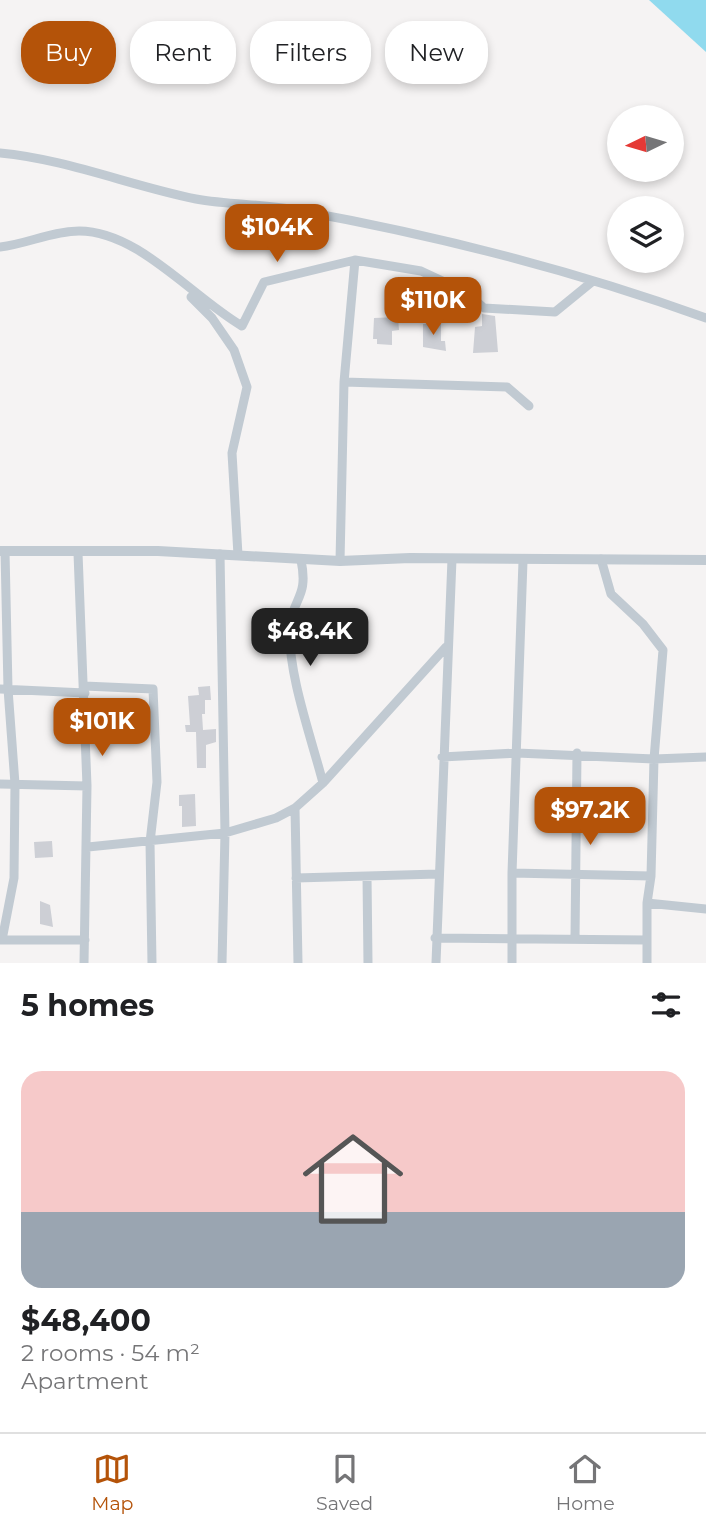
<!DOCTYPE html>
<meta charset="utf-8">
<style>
:root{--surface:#fff;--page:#f6f6f6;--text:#202124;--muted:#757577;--line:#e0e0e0;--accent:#b45309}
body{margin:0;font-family:Montserrat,sans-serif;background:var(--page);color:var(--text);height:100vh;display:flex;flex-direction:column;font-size:26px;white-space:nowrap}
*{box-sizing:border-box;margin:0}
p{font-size:23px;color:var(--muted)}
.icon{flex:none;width:38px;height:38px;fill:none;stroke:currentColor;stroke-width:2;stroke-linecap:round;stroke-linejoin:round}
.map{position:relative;height:963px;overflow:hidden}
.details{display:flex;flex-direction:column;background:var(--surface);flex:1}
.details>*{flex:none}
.hud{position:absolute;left:21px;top:21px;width:665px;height:63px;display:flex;gap:14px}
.needle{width:46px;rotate:265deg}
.buttons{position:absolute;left:607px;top:105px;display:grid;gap:14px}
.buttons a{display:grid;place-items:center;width:77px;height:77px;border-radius:50%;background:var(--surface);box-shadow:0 4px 10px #0003;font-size:35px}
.price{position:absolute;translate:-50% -60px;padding:0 16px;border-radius:14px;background:var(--accent);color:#fff;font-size:23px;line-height:46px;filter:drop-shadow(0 2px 4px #0008)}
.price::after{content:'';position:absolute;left:50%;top:42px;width:21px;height:16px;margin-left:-10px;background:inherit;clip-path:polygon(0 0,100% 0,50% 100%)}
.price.on{background:#222;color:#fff}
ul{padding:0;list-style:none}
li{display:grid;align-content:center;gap:14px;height:371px;padding:0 21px}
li+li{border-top:2px solid var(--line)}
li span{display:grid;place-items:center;height:217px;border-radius:21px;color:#555}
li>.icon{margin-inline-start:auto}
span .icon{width:126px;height:126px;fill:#fffc;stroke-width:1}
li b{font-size:30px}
h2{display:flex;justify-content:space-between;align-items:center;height:84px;padding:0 21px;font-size:30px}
.chip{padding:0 24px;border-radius:28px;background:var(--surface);box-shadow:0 4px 10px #0003;font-size:24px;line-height:63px}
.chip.on{background:var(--accent);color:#fff}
.dock{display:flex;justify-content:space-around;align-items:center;height:98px;border-top:2px solid var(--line);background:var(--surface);font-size:19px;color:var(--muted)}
.dock a{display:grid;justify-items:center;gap:4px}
.dock .on{color:var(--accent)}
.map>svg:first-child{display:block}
.water{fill:#90daee}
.building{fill:#cdcfd5}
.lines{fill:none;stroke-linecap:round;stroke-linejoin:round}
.minor{stroke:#c1cad2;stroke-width:9}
.tertiary{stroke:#c1cad2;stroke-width:10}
</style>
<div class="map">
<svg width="706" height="963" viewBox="0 0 706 963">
<rect width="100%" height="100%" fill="#f5f3f3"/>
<path class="water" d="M649,0H706V52Z"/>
<path class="building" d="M482,314L495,316L498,352L473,353L475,327L482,326Z
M398,317L399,330L392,331V345L377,344V339H373L374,318Z
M423,324H441V341H445L446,351L423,347Z
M210,686L211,700H205V714H202L203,730L216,729V742L206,745V768H197L196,732H186L185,725H190L188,696L199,695L198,687Z
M117,711V720L124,719L125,733L106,734L105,719L101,720V712Z
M195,794L196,826L182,827V806H179V795Z
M52,841L53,857L35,858L34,842Z
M40,901L50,905L53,927L40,924Z"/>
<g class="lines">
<path class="minor" d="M0,153C66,159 131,186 196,199C229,205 263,204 296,210C435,235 573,270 706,318
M0,247C27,244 52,231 79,231C138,231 191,296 242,326L264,282L355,260L421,271L466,292L484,308L555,312L593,281
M191,297L212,318L234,350L247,387L232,453L238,555
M344,382L507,387L529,406
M78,553L87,786L84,963
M220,554L225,833L222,963
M601,559L611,594L643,624L663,650L654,759L651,876L647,903V963
M301,560C309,599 292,597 290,628C287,671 312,740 323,783
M340,561L344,382L355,260
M84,686L153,689L157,782L150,842L152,963
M0,689L85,693
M442,757L517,753L654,759L706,757
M0,784L87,786
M295,808L298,963
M88,847L225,833L276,818L295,808L323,783L446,647
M512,873L651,876
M367,876L368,963
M296,878L438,874
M647,903L706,909
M435,938L647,940
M575,939L577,753
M0,940H85
M2,940L14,878L15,784L8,689L5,551
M436,963L452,559
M512,963V873L523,561"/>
<path class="tertiary" d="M0,551H158L340,561L410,558L706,560"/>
</g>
</svg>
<div class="buttons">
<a><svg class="needle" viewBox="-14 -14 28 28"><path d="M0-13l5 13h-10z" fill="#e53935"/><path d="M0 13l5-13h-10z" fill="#757577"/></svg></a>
<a><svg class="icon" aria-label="layers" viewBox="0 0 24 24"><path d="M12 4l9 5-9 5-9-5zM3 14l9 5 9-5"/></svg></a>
</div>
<b class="price" style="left:277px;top:264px">$104K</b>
<b class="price" style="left:433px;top:337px">$110K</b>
<b class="price on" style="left:310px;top:668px">$48.4K</b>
<b class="price" style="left:102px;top:758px">$101K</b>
<b class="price" style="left:590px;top:847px">$97.2K</b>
<div class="hud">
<a class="chip on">Buy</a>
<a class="chip">Rent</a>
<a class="chip">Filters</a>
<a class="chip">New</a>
</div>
</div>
<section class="details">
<h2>5 homes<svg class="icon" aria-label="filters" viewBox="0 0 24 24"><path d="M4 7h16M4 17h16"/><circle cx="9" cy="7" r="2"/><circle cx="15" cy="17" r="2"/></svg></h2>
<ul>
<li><span style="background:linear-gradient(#f6c9c9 65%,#9aa5b1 0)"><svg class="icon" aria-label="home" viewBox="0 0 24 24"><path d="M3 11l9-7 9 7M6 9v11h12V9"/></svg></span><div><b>$48,400</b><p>2 rooms · 54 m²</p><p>Apartment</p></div></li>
</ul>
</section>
<nav class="dock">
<a class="on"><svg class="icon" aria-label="map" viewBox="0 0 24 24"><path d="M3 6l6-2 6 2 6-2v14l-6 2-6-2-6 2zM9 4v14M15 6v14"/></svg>Map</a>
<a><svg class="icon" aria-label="saved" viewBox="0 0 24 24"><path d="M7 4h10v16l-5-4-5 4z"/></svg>Saved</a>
<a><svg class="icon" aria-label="home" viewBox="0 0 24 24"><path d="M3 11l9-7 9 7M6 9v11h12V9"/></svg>Home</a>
</nav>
